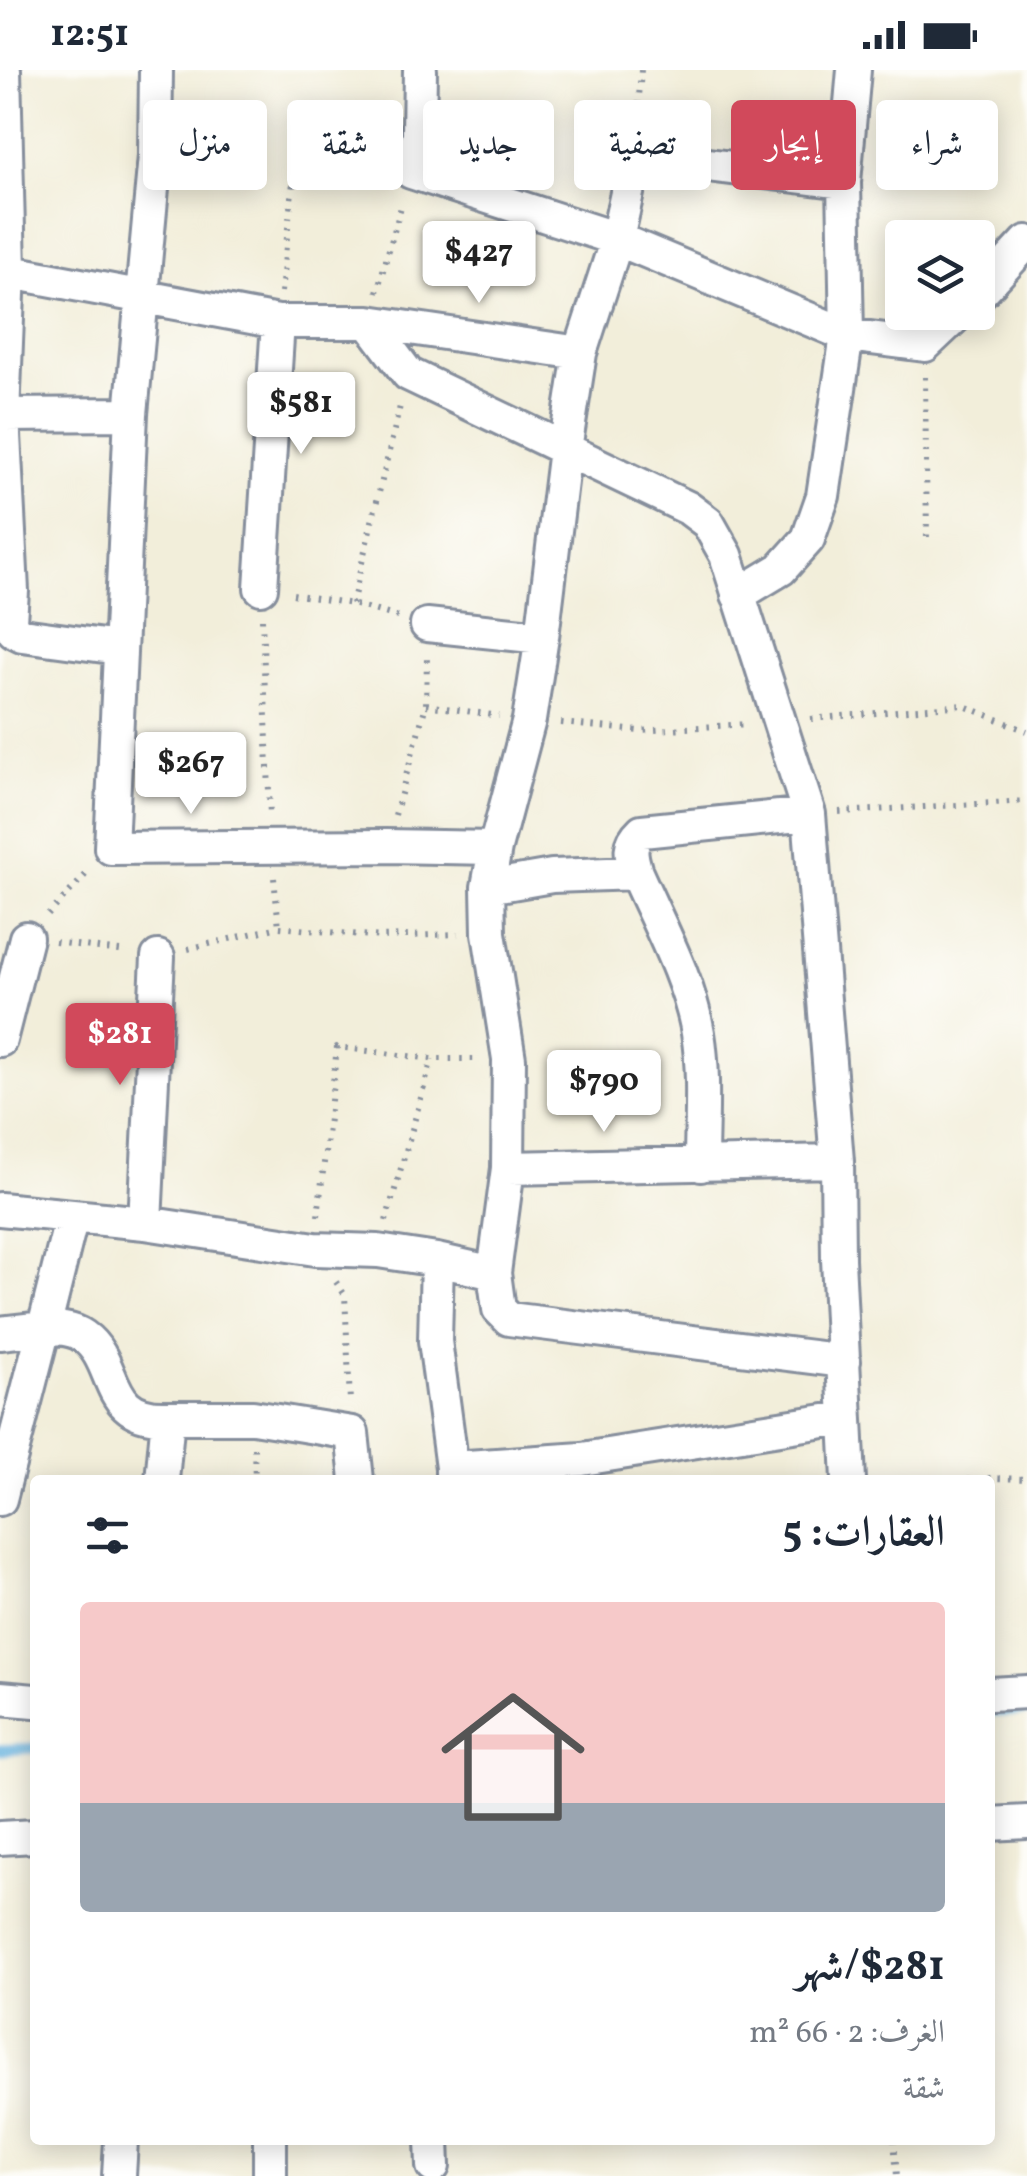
<!DOCTYPE html>
<html lang="ar">
<meta charset="utf-8">
<style>
:root{--surface:#fff;--page:#f2f2f3;--text:#1f2937;--muted:#747a83;--line:#e0e1e3;--accent:#d1495b}
body{margin:0;font-family:Vollkorn,Amiri,serif;background:var(--page);color:var(--text);direction:rtl;height:100vh;display:flex;flex-direction:column;font-size:38px;white-space:nowrap}
*{box-sizing:border-box;margin:0}
p{font-size:32px;color:var(--muted)}
.icon{flex:none;width:55px;height:55px;fill:none;stroke:currentColor;stroke-width:2;stroke-linecap:round;stroke-linejoin:round}
.map{position:relative;flex:1;overflow:hidden;direction:ltr}
.side{position:absolute;left:30px;top:1405px;width:965px;height:670px;display:flex;flex-direction:column;background:var(--surface);border-radius:10px;box-shadow:0 5px 25px #0003;direction:rtl}
.side>*{flex:none}
.hud{position:absolute;left:30px;top:30px;width:968px;height:90px;direction:rtl;display:flex;gap:20px}
.tools{position:absolute;left:885px;top:150px;display:grid;gap:20px}
.tools a{display:grid;place-items:center;width:110px;height:110px;border-radius:10px;background:var(--surface);box-shadow:0 5px 25px #0003;font-size:50px}
.price{position:absolute;translate:-50% -85px;padding:0 22px;border-radius:10px;background:#fff;color:#222;font-size:32px;line-height:65px;filter:drop-shadow(0 2px 5px #0008)}
.price::after{content:'';position:absolute;left:50%;top:60px;width:30px;height:22px;margin-left:-15px;background:inherit;clip-path:polygon(0 0,100% 0,50% 100%)}
.price.active{background:var(--accent);color:#fff}
ul{padding:0;list-style:none}
li{display:grid;align-content:center;gap:20px;height:530px;padding:0 50px}
li+li{border-top:2px solid var(--line)}
li span{display:grid;place-items:center;height:310px;border-radius:10px;color:#555}
li>.icon{margin-inline-start:auto}
span .icon{width:180px;height:180px;fill:#fffc;stroke-width:1}
li b{font-size:42px}
h2{display:flex;justify-content:space-between;align-items:center;height:120px;padding:0 50px;font-size:42px}
.tag{padding:0 35px;border-radius:10px;background:var(--surface);box-shadow:0 5px 25px #0003;font-size:35px;line-height:90px}
.tag.active{background:var(--accent);color:#fff}
.status{display:flex;justify-content:space-between;align-items:center;height:70px;padding:0 50px;background:var(--surface);direction:ltr}
.status svg{height:28px;fill:currentColor}
.map>svg:first-child{display:block}
.lines{fill:none;stroke-linecap:round;stroke-linejoin:round}
.stream{stroke:#66b2df;stroke-width:11}
.minor-casing{stroke:#868e9c;stroke-width:38}
.path{stroke:#868e9c;stroke-width:6;stroke-dasharray:2.5 8;stroke-linecap:butt}
.minor{stroke:#fff;stroke-width:32}
</style>
<div class="status"><b>12:51</b><svg viewBox="0 0 49 12"><path d="M0 12V9h3v3zM5 12V6h3v6zM10 12V3h3v9zM15 12V0h3v12zM26 1h20v11H26zM47 4h2v5h-2z"/></svg></div>
<div class="map">
<svg width="1027" height="2106" viewBox="0 0 1027 2106">
<rect width="100%" height="100%" fill="#fdfcf7"/>
<filter id="ink" filterUnits="userSpaceOnUse"><feTurbulence type="fractalNoise" baseFrequency=".01" numOctaves="2"/><feDisplacementMap in="SourceGraphic" scale="20" xChannelSelector="R" yChannelSelector="G"/><feConvolveMatrix kernelMatrix="1 2 1 2 8 2 1 2 1" color-interpolation-filters="sRGB"/></filter>
<filter id="wash" filterUnits="userSpaceOnUse"><feTurbulence type="fractalNoise" baseFrequency=".0048" numOctaves="4" result="noise"/><feDisplacementMap in="SourceGraphic" scale="40" xChannelSelector="R" yChannelSelector="G"/><feGaussianBlur stdDeviation="2.25" result="paint"/><feColorMatrix in="noise" values="0 0 0 0 0 0 0 0 0 0 0 0 0 0 0 0 0 1.4 0 .05"/><feComposite in="paint" operator="in"/></filter>
<g filter="url(#wash)">
<rect width="100%" height="100%" fill="#f2eeda"/>
<g class="lines">
<path class="stream" d="M990,1642L1027,1640
M0,1680L35,1678"/>
</g>
</g>
<g filter="url(#ink)">
<g class="lines">
<defs>
<path id="minor" d="M4,0L9,200L3,345L12,521L10,551L14,561L22,565L119,578
M156,0L155,86L131,344L111,778L386,776L495,778
M420,0L419,65L411,102L617,169L847,265L925,275L960,242
M844,112L635,86L617,169L580,283L565,379L542,567L529,650L495,778L488,817L489,863L509,989L508,1098L494,1203L499,1239L509,1249L844,1291
M0,200L278,252H369L580,283
M978,225L1027,172
M369,252L408,304L688,438L708,453L726,485L809,744L837,1091L838,1189L849,1410
M3,345L131,344
M261,518L278,252
M738,525L781,499L808,469L823,426L847,265L844,112L854,0
M427,555L542,567
M636,803C631,785 627,775 642,761L809,744
M488,817L552,806L636,803C658,853 689,909 698,963C705,1006 701,1052 701,1095
M0,970L26,868
M508,1098L837,1091
M0,1139L145,1153L315,1179L378,1181L437,1190L494,1203
M72,1146L44,1258C57,1258 72,1258 83,1266C120,1292 101,1350 168,1347
M145,1153L158,887
M437,1190L435,1271L452,1398V1410
M0,1263L44,1258L0,1429
M452,1398L582,1389L844,1348
M162,1410L168,1347H253L352,1363L357,1410
M990,1624L1027,1622
M0,1628L35,1631
M990,1754L1027,1752
M0,1768L35,1766
M432,2070L433,2096
M119,2106L121,2070
M270,2106V2070"/>
</defs>
<use href="#minor" class="minor-casing"/>
<path class="path" d="M637,55L641,0
M281,222L295,94L337,83L381,94
M377,222L402,133
M925,307L927,471
M293,524L352,534L398,547
M352,534L400,336
M262,549L270,746
M426,635L499,646
M811,649L962,635L1027,661
M561,653L639,661L748,654
M839,742L1027,731
M395,745L426,635L427,587
M274,808L279,857
M48,845L90,800
M55,872L127,882
M188,879L279,857L381,867L458,864
M318,1146L337,977L432,989H478
M386,1151L432,989
M336,1212L345,1225L350,1332
M254,1378L255,1410
M967,1410L990,1408L1027,1409
M894,2070L897,2106"/>
<use href="#minor" class="minor"/>
</g>
</g>
</svg>
<div class="tools">
<a><svg class="icon" aria-label="layers" viewBox="0 0 24 24"><path d="M12 4l9 5-9 5-9-5zM3 14l9 5 9-5"/></svg></a>
</div>
<b class="price" style="left:479px;top:236px">$427</b>
<b class="price" style="left:301px;top:387px">$581</b>
<b class="price" style="left:191px;top:747px">$267</b>
<b class="price active" style="left:120px;top:1018px">$281</b>
<b class="price" style="left:604px;top:1065px">$790</b>
<div class="hud">
<a class="tag">شراء</a>
<a class="tag active">إيجار</a>
<a class="tag">تصفية</a>
<a class="tag">جديد</a>
<a class="tag">شقة</a>
<a class="tag">منزل</a>
</div>
<section class="side">
<h2>العقارات: 5<svg class="icon" aria-label="filters" viewBox="0 0 24 24"><path d="M4 7h16M4 17h16"/><circle cx="9" cy="7" r="2"/><circle cx="15" cy="17" r="2"/></svg></h2>
<ul>
<li><span style="background:linear-gradient(#f6c9c9 65%,#9aa5b1 0)"><svg class="icon" aria-label="home" viewBox="0 0 24 24"><path d="M3 11l9-7 9 7M6 9v11h12V9"/></svg></span><div><b>$281/شهر</b><p>الغرف: 2 · 66 m²</p><p>شقة</p></div></li>
</ul>
</section>
</div>
